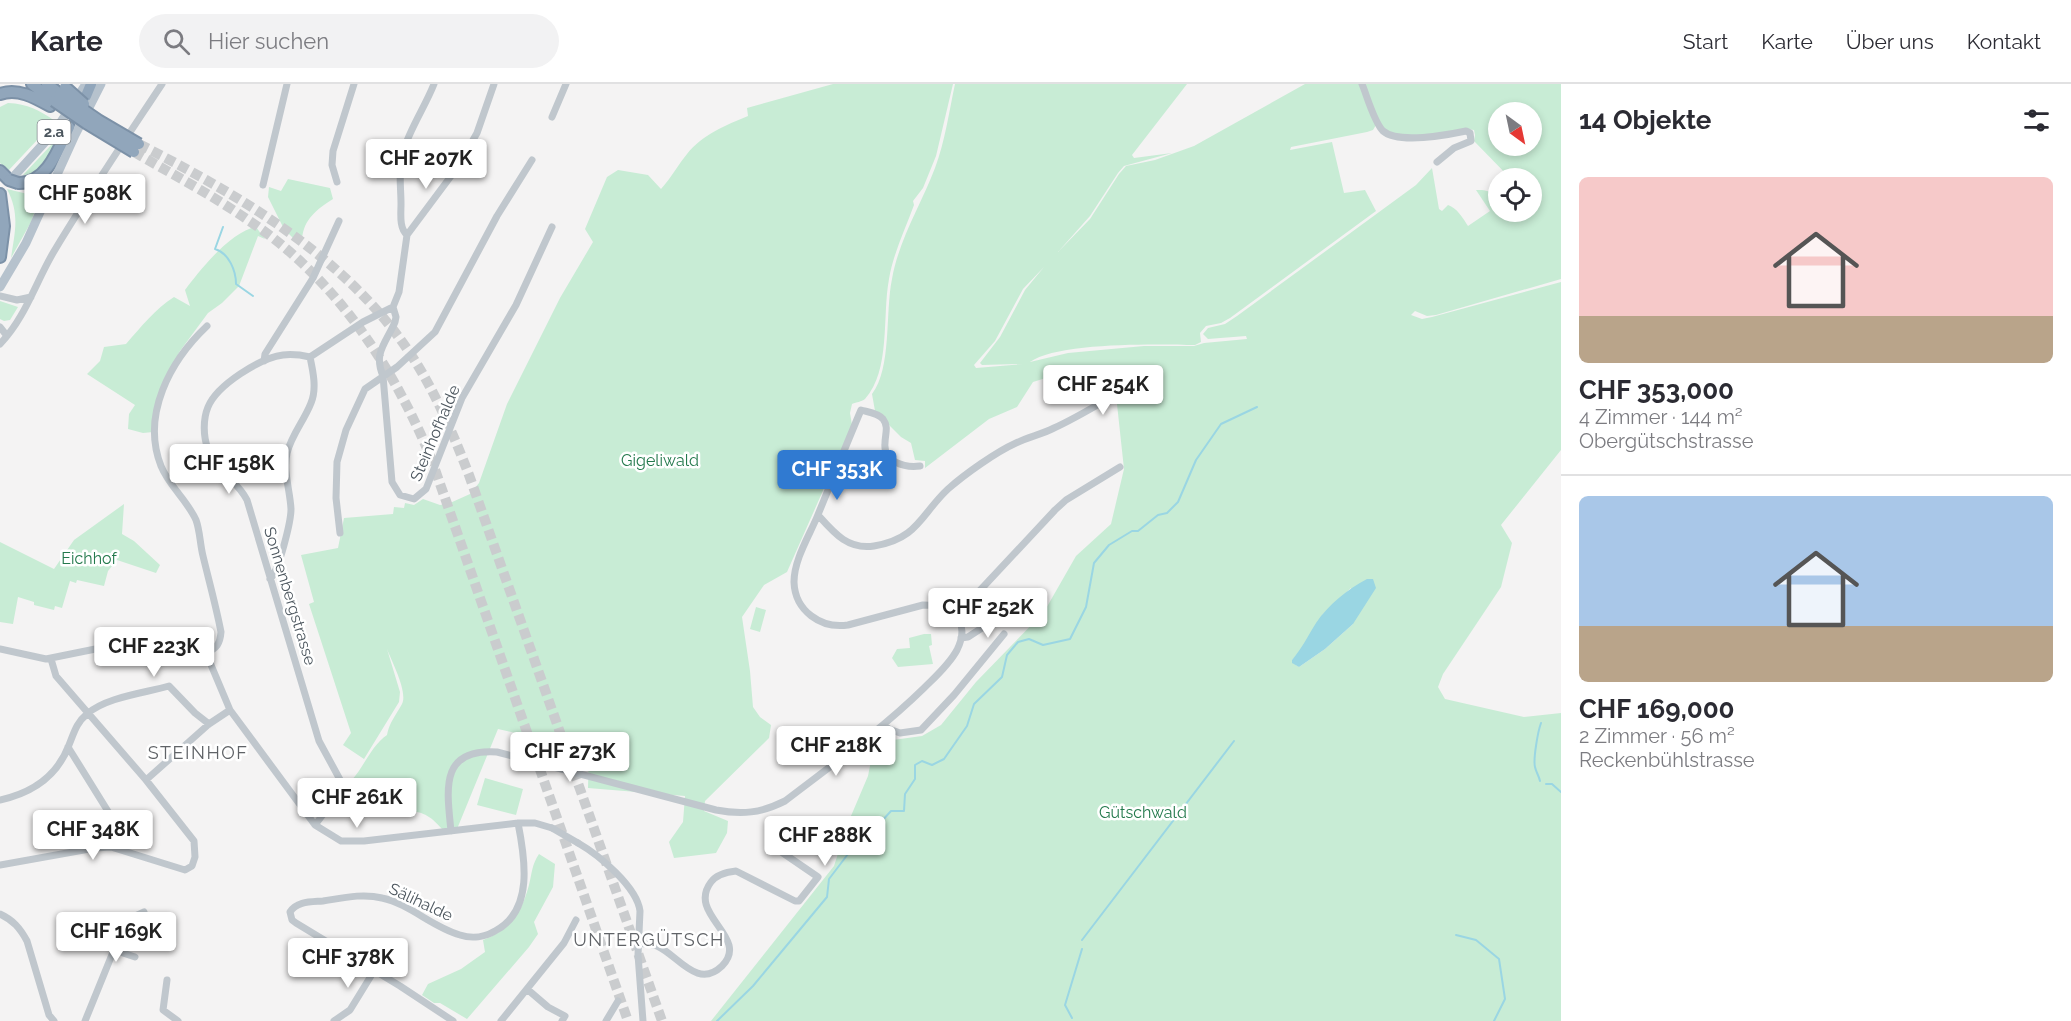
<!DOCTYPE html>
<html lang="de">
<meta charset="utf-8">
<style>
:root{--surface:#fff;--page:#f2f2f3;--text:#2b2b33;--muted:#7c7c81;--line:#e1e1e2;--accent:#307ad1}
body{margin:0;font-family:Raleway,sans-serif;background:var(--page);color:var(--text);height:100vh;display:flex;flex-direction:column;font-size:22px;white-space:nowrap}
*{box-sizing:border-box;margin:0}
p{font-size:20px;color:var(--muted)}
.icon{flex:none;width:33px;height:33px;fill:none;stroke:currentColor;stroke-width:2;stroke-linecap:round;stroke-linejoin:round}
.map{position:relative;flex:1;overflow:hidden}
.sheet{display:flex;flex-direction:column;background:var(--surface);width:510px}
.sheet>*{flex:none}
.needle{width:39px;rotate:147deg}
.tools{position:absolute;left:1488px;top:18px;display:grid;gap:12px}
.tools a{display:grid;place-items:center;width:54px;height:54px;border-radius:50%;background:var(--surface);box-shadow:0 3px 9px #0003;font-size:30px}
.price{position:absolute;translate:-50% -51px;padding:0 14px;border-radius:6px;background:#fff;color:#222;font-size:20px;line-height:39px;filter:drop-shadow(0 2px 3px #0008)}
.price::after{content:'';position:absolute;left:50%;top:36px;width:18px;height:14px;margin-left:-9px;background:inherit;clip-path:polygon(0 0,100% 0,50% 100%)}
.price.selected{background:var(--accent);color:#fff}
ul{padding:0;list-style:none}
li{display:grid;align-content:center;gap:12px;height:318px;padding:0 18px}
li+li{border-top:2px solid var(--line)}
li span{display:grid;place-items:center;height:186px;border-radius:9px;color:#555}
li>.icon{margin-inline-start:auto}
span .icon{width:108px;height:108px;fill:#fffc;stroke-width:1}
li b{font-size:26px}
h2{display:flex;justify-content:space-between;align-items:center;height:72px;padding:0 18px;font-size:26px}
header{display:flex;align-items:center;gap:36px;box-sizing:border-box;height:84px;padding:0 30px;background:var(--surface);border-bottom:2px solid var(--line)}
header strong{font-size:28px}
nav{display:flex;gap:33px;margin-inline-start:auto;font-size:21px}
.search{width:420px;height:54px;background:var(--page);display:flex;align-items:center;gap:15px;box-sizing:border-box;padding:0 21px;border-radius:33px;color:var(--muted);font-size:22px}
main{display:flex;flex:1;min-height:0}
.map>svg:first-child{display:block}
.green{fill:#c8ecd5;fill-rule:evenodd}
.water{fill:#9ad6e3}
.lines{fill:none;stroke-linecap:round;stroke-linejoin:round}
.stream{stroke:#9ad6e3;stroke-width:2}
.highway-tunnel{stroke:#caccce;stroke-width:10;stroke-dasharray:10 5;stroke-linecap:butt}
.highway-casing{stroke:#7c91a7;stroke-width:14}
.minor{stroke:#c0c7cd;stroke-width:7}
.major{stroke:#b6c2cd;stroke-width:9}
.highway{stroke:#91a6bb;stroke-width:10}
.highway-bridge-casing{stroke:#7c91a7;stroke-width:14;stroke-linecap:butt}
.minor-bridge{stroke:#c0c7cd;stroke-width:7}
.highway-bridge{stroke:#91a6bb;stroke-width:10}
.labels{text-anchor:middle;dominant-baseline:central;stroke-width:5;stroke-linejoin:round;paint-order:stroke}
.shield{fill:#fff;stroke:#82898e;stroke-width:1.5}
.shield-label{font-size:15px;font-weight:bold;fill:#4c565e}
.street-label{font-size:16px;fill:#4c565e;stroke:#fff}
.park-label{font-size:16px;fill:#23794c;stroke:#fff}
.neighbourhood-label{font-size:18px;letter-spacing:1.5px;fill:#606367;stroke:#fff}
</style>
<header>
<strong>Karte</strong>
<div class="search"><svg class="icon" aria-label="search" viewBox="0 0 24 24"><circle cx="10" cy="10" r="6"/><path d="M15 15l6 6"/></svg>Hier suchen</div>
<nav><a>Start</a><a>Karte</a><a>Über uns</a><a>Kontakt</a></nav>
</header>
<main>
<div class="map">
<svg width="1561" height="937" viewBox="0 0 1561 937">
<rect width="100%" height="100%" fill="#f4f3f3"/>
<path class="green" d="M833,0H953L936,72L923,104L913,117L914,121C905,146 893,170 889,195C882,232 891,286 865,315C861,318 857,318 852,320L850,329L852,341L787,488L764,501L742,533L750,587L753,623L760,633L771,641L769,654L705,717L704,727L728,737L727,749L716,769L674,774L669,758L683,738L685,712L588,704L589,666L498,645L457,745H442C426,726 416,726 392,728L387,700L351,697C364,683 371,662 387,651C389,639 396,631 402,620C408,608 392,578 387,565L400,608L399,618L364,675L343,661L351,649L309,520L314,518L301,471L338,464L344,434L393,430L394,423L404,424L405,419L414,421L423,415L440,421L450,419L470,410L479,399L507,320L560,214L593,158L585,145L607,93L618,86L648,91L661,105C671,94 678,81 687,70C702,51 726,41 748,32L747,24Z
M955,0H1187L1132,71L1134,74L1172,69L1124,82L1118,89L1090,132L1058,168L1090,135L1119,90L1126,82L1155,76L1194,62L1305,0H1360L1376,41L1373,46L1367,48L1291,63L1290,66L1332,58L1344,109L1365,106L1376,127L1230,234L1221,239L1206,242L1200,249L1201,258L1195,261C1158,260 1057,258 1030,278L1068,269L1144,262H1194L1204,259L1247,255L1246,252L1208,255L1203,250L1208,244L1225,240L1237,232L1416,101L1432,84L1439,125L1442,127L1448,121C1457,124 1463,134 1468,142L1490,127L1476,106C1492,105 1498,111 1498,128H1532V94H1510L1474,57L1475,51L1474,46L1467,45C1449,49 1395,59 1382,43C1374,34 1368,11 1363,0H1561V195L1436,231L1427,232L1415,227L1411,231L1422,235L1432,233L1561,198V366L1501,441L1512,459L1501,503L1443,590L1438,603L1445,615L1524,633L1561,629V937H711L834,782L848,739L868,692L872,672L893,656L922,652L941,641L976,598L1044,528L1076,472L1111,440L1124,385L1113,283L1068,287L1033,298L1017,323L989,335L925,384V377L915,376L911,359L901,353L875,327L872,310C892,284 885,228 892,195C899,155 921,121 935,84C945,57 949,28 955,0ZM1498,28H1532V62H1498ZM1044,183L1025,206L1000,253L980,279L982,281L1023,280L976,284L974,281L995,257L1023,205ZM1351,504L1353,540L1325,565L1299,583L1293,579L1292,576L1302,565L1323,530Z
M8,19C28,20 39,26 55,37L8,87L0,79V23Z
M53,59L54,63C47,77 40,91 23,91Z
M288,95L330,104L333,115C316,126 304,135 302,155L293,154L284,145L268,113L269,103L281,107Z
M7,105L40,113L31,138L11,174C15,147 20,130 7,105Z
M256,143L265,155L258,152L239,202L222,219L208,229L180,267L169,288L153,348L143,349L128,345L129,330L135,321L87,290L100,277L104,263L126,260C141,243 155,225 174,213L190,222L185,206C199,187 231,147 256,143Z
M0,217L18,223L10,236L4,237L0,235Z
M124,420L122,450L134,457L160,481L156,489L117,476L108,487L104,502L77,496L76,499L70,497L62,524L55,522L54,526L34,521V518L18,513L13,540L0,538V458L54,485L74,456Z
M756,523L766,526L760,548L750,545Z
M924,550H931L932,561L929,562L933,580L898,583L892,574L897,565L910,564L909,554Z
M485,694L523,705L516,731L477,721Z
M539,770L555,780L553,803L534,838L538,850L529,863L467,935L440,919H434L422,911L428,900L461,885L485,868L483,856C511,845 521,830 529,801C532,789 532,780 539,770Z"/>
<path class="water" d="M1367,495H1373L1376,504L1353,540L1325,565L1299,583L1292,579V576C1302,564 1308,552 1316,539C1328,521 1348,505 1367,495Z"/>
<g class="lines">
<path class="stream" d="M223,143L215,165C229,169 236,187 236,200L253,212
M1540,697C1539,692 1536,688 1535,683C1533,675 1538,647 1541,639
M1546,700H1552L1561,708
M1456,851L1476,856L1499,875L1505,915L1494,937
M1082,856L1234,657
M1072,934L1065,921L1082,865
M717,937L753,902L827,813L829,795L848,770L860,761L891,727H904L905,710L915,695V681L922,677L932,681L944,675L967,642L974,620L1002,593L1007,571L1018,558L1029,555L1043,561L1070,555L1086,523L1094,479L1109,461L1132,447H1138L1158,431L1167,429L1178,418L1196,376L1221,340L1257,323"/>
<path class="highway-tunnel" d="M139,60C248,116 362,182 424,292C442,324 456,357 469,391L662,937
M134,68C172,90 212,111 248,136C334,193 392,280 431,374L628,937"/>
<defs>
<path id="highway" d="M32,0L54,17
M47,0L60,10
M0,10C18,4 34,13 50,22
M86,12L91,0
M0,87L9,96
M18,99C47,100 59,64 69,43
M0,110L4,142L0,173"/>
</defs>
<use href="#highway" class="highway-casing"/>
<path class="minor" d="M1362,0C1367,12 1374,38 1383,47C1398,60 1447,51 1466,47L1470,49L1471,57L1454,64L1437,78
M552,33L566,0
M337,98L332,81L333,67L354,0
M263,101L287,0
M407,151C399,144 401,130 401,120C401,103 398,85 403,68C410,44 425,23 434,0
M0,212L17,216L31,213
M393,223L396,233L395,238C386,259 373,269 383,292L392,398L400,411L414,415L426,405L462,314L516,221L552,143
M393,223L399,208L407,151L457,84L477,49L494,0
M0,243L7,252
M0,260C25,234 35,200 53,169C87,112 125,56 162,0
M264,277L265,270L313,194L339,137
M818,431C834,449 848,466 874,462C918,455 921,430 948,405C965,390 996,368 1016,359C1029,353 1042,350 1054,344C1076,334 1097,321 1118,309
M340,449L336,414L337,378L346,346L365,305L397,283L435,248L497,132L532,76
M270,495C279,487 291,437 291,425C290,406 283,388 287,369C292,350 304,337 311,319C317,305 313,287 310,273
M957,531L1055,426L1066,416L1120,383
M961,554L968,553L1005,529
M0,565L46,575L125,559L164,554H181L197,559L206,569L230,626L315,741L341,757H364L518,739H535L552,744
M206,569C217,564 220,560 221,548C216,522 209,497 203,472C200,460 200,447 196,436C187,416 169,402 161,382C141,331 170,277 207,242
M884,641L889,645L900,649L921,646L954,611L1004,550
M68,663L114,737L116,745L111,763
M146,696L209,640L230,626
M336,714L365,727
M0,716C32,709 57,693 69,661C74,649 76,639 87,630C106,613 145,609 169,602L195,629L209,640
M315,741L344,703L319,657L247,416C237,396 215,386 208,365C203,352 203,335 208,323C217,301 260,274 283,271C292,270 301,271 310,273L363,238L393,223
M451,747C447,706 439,664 497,668L716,726C742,731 761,729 785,717C832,681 881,646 924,604C935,593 949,581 957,566C962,556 964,545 959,535C953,521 937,521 923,521L848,541C821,545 795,527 794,498C794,476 809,452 817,433C832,397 846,361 861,326C868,328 878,329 883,335C889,343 885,350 885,359C883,378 905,384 920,382
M578,759C599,771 637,803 640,827L638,871L643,937
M0,781L95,764L111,763L185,786L192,782L195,773L194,757L146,696L56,592L51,575
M0,830C13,836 20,844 27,857L49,931L54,937
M639,859C645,860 652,860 657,862C678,871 697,906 722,882C751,853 686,831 711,798C717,790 727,788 736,787L795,817H799L818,793L780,767
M117,860L123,869L135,873
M167,896L163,926L178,937
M527,905L548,923L565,932L562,937
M85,937L122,846L131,834L144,828
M334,937L350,926L374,887
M453,937L400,902L296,839L292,836L290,828C297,817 311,818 323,817C342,814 363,809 382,814C410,820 432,843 460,851C472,855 485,853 495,847C534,827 525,774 518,739
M501,937L564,859L576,836
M606,937L618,917"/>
<path class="major" d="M15,91L55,47L86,0
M0,203L26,159L75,51L101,0"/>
<use href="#highway" class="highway"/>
<defs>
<path id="highway-bridge" d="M65,3L84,20
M60,10L98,36L139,60
M54,17L86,39L134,68
M9,96L18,99"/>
</defs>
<use href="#highway-bridge" class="highway-bridge-casing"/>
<path class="minor-bridge" d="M552,744L578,759"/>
<use href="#highway-bridge" class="highway-bridge"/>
</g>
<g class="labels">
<rect class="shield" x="37.5" y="36" width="33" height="24" rx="4.5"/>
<g class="shield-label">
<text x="54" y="48">2.a</text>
</g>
<g class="street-label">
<text transform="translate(435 349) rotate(-67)">Steinhofhalde</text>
<text transform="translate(290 512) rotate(73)">Sonnenbergstrasse</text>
<text transform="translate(421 818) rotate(25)">Sälihalde</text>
</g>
<g class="park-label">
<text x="660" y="376">Gigeliwald</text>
<text x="89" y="474">Eichhof</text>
<text x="1143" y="728">Gütschwald</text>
</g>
<g class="neighbourhood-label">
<text x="198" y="668">STEINHOF</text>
<text x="649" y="855">UNTERGÜTSCH</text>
</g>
</g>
</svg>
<div class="tools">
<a><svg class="needle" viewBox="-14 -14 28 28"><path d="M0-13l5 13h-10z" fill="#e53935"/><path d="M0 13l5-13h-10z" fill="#7c7c81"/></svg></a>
<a><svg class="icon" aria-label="locate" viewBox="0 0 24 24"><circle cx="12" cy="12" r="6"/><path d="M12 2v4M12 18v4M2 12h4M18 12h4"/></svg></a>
</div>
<b class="price" style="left:426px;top:106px">CHF 207K</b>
<b class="price" style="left:85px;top:141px">CHF 508K</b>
<b class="price" style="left:1103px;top:332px">CHF 254K</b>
<b class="price" style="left:229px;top:411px">CHF 158K</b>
<b class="price selected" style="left:837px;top:417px">CHF 353K</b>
<b class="price" style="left:988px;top:555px">CHF 252K</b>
<b class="price" style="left:154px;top:594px">CHF 223K</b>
<b class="price" style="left:836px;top:693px">CHF 218K</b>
<b class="price" style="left:570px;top:699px">CHF 273K</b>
<b class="price" style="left:357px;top:745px">CHF 261K</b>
<b class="price" style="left:93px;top:777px">CHF 348K</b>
<b class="price" style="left:825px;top:783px">CHF 288K</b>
<b class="price" style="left:116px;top:879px">CHF 169K</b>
<b class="price" style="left:348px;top:905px">CHF 378K</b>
</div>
<section class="sheet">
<h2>14 Objekte<svg class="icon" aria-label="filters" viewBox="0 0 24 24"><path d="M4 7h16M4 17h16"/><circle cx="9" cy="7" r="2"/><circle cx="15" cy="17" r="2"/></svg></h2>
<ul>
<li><span style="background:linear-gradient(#f6c9c9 75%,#b9a48a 0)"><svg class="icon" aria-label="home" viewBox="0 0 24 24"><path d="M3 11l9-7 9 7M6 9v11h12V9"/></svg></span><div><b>CHF 353,000</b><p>4 Zimmer · 144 m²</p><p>Obergütschstrasse</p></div></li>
<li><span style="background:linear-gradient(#a9c7e8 70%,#b9a48a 0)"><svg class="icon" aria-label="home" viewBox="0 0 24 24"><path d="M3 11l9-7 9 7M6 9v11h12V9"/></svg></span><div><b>CHF 169,000</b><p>2 Zimmer · 56 m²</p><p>Reckenbühlstrasse</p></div></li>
</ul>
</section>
</main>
